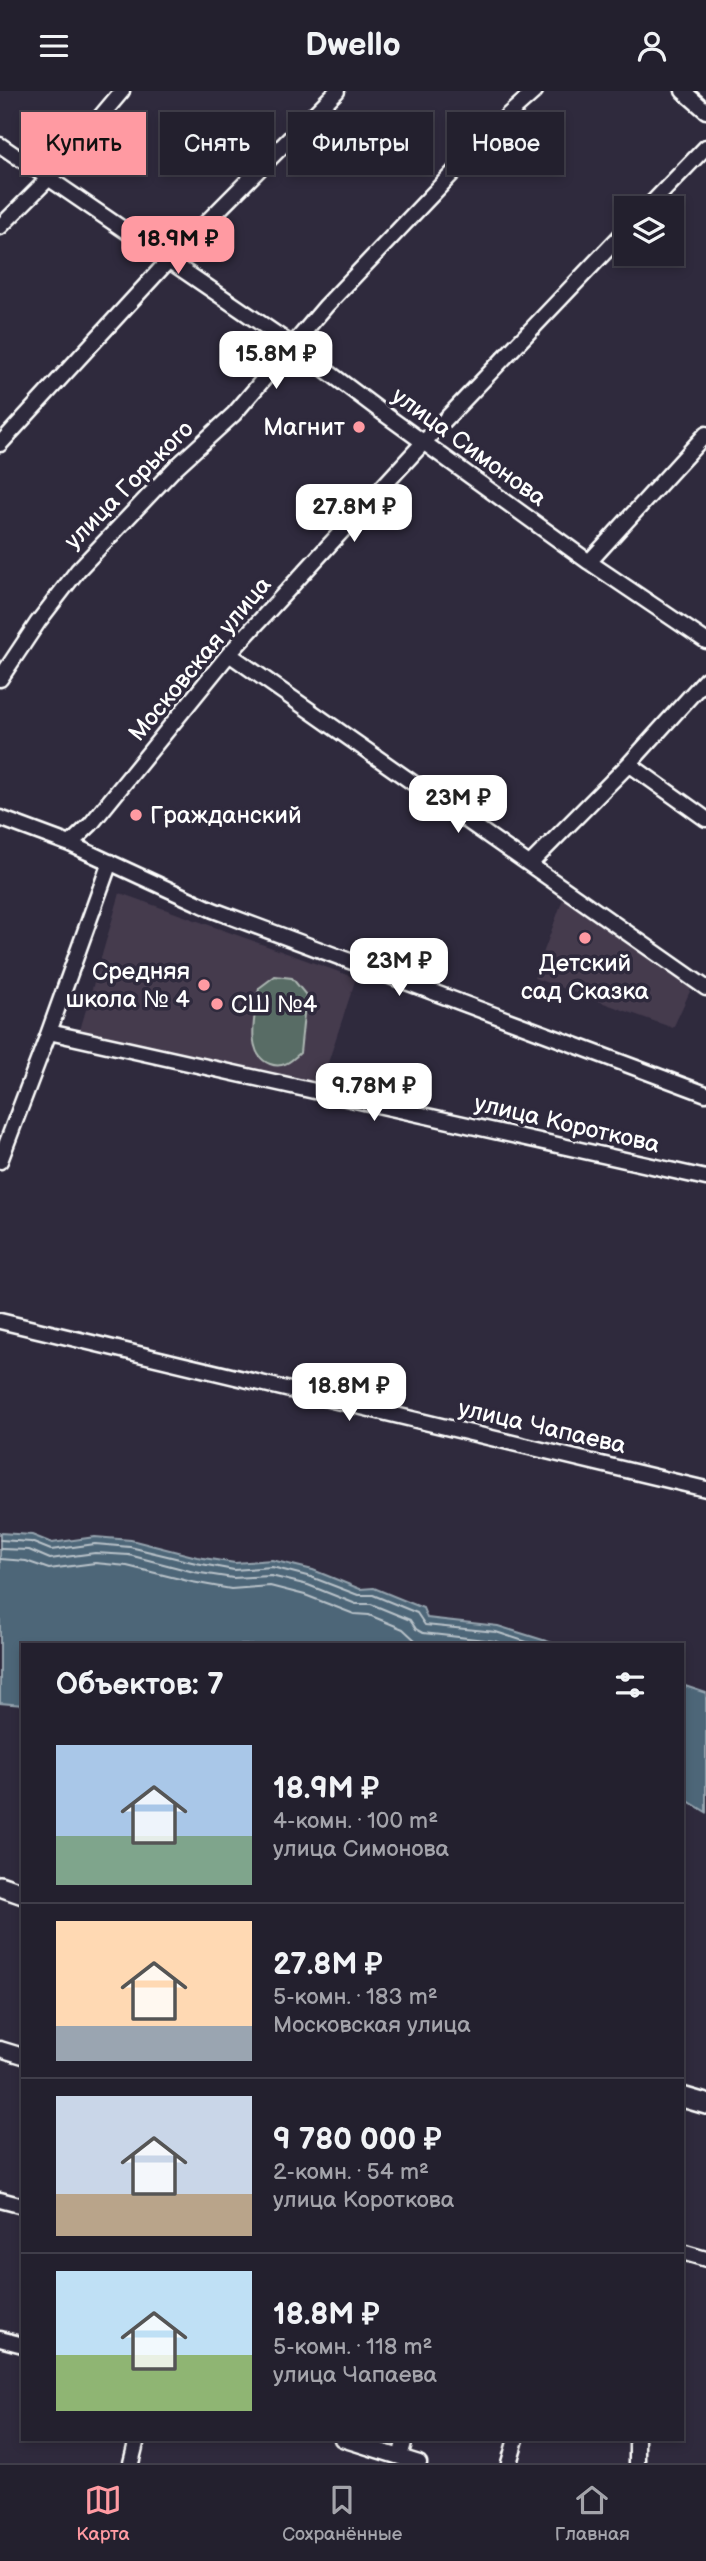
<!DOCTYPE html>
<html lang="ru">
<meta charset="utf-8">
<style>
:root{--surface:#23202e;--page:#2b2836;--text:#f1f3f6;--muted:#a3a3aa;--line:#403e4a;--accent:#ff9aa2}
body{margin:0;font-family:"Balsamiq Sans",sans-serif;background:var(--page);color:var(--text);height:100vh;display:flex;flex-direction:column;font-size:26px;white-space:nowrap}
*{box-sizing:border-box;margin:0}
p{font-size:23px;color:var(--muted)}
.icon{flex:none;width:38px;height:38px;fill:none;stroke:currentColor;stroke-width:2;stroke-linecap:round;stroke-linejoin:round}
.map{position:relative;flex:1;overflow:hidden}
.drawer{position:absolute;left:21px;top:1552px;width:663px;height:798px;display:flex;flex-direction:column;background:var(--surface);border-radius:0px;box-shadow:0 4px 10px #0003,0 0 0 2px var(--line)}
.drawer>*{flex:none}
.guide{position:absolute;left:21px;top:21px;width:665px;height:63px;display:flex;gap:14px}
.controls{position:absolute;left:614px;top:105px;display:grid;gap:14px}
.controls a{display:grid;place-items:center;width:70px;height:70px;border-radius:0px;background:var(--surface);box-shadow:0 4px 10px #0003,0 0 0 2px var(--line);font-size:35px}
.price{position:absolute;translate:-50% -60px;padding:0 16px;border-radius:14px;background:#fff;color:#222;font-size:23px;line-height:46px;filter:drop-shadow(0 2px 4px #0008)}
.price::after{content:'';position:absolute;left:50%;top:42px;width:21px;height:16px;margin-left:-10px;background:inherit;clip-path:polygon(0 0,100% 0,50% 100%)}
.price.active{background:var(--accent);color:#111}
ul{padding:0;list-style:none}
li{display:flex;align-items:center;gap:21px;height:175px;padding:0 35px}
li+li{border-top:2px solid var(--line)}
li span{display:grid;place-items:center;flex:none;width:196px;height:140px;border-radius:0px;color:#555}
li>.icon{margin-inline-start:auto}
span .icon{width:84px;height:84px;fill:#fffc;stroke-width:1}
li b{font-size:30px}
h2{display:flex;justify-content:space-between;align-items:center;height:84px;padding:0 35px;font-size:30px}
.chip{padding:0 24px;border-radius:0px;background:var(--surface);box-shadow:0 4px 10px #0003,0 0 0 2px var(--line);font-size:24px;line-height:63px}
.chip.active{background:var(--accent);color:#111}
header{display:flex;justify-content:space-between;align-items:center;height:91px;padding:0 35px;background:var(--surface);font-size:32px;font-weight:800}
.tabs{display:flex;justify-content:space-around;align-items:center;height:98px;border-top:2px solid var(--line);background:var(--surface);font-size:19px;color:var(--muted)}
.tabs a{display:grid;justify-items:center;gap:4px}
.tabs .active{color:var(--accent)}
.map>svg:first-child{display:block}
.built{fill:#443a4d}
.grass{fill:#596c65;stroke:#acb6b2;stroke-width:2}
.water{fill:#4e6678;stroke:#95a3ae;stroke-width:2}
.lines{fill:none;stroke-linecap:round;stroke-linejoin:round}
.shore{stroke:#b8c2c9;stroke-width:2}
.minor-casing{stroke:#fff;stroke-width:19}
.major-casing{stroke:#fff;stroke-width:24}
.minor{stroke:#2f2a3d;stroke-width:14}
.major{stroke:#2f2a3d;stroke-width:19}
.poi-dot{fill:#ff9aa2;stroke:#2f2a3d;stroke-width:2.5}
.labels{text-anchor:middle;dominant-baseline:central;stroke-width:7;stroke-linejoin:round;paint-order:stroke}
.poi-label{font-size:24px;fill:#fff;stroke:#2f2a3d;text-anchor:end}
.street-label{font-size:24px;fill:#fff;stroke:#2f2a3d}
</style>
<header><svg class="icon" aria-label="menu" viewBox="0 0 24 24"><path d="M4 6h16M4 12h16M4 18h16"/></svg>Dwello<svg class="icon" aria-label="person" viewBox="0 0 24 24"><circle cx="12" cy="8" r="4"/><path d="M4 21q1-7 8-7t8 7"/></svg></header>
<div class="map">
<svg width="706" height="2372" viewBox="0 0 706 2372">
<rect width="100%" height="100%" fill="#2f2a3d"/>
<filter id="ink" filterUnits="userSpaceOnUse"><feTurbulence type="fractalNoise" baseFrequency=".0143" numOctaves="2"/><feDisplacementMap in="SourceGraphic" scale="14" xChannelSelector="R" yChannelSelector="G"/><feConvolveMatrix kernelMatrix="1 2 1 2 8 2 1 2 1" color-interpolation-filters="sRGB"/></filter>
<g filter="url(#ink)">
<path class="built" d="M120,802L356,887L320,996L80,939Z
M563,808L692,896L673,937L534,887Z"/>
<path class="grass" d="M275,885L292,887L306,904L300,962C291,970 283,978 270,973C243,963 256,919 259,897Z"/>
<path class="water" d="M0,1442L32,1444L52,1452L95,1446L131,1449L197,1466L235,1472L272,1469L313,1479L360,1498L374,1497L423,1517L427,1527L498,1535L559,1554H23V1614L0,1612Z
M682,1594L706,1602V1721L683,1707Z"/>
<g class="lines">
<path class="shore" d="M0,1449L31,1451L51,1459L95,1453L130,1456L196,1472L234,1479L272,1476L311,1486L358,1504H373L417,1522L425,1534L496,1541L536,1554
M0,1458L29,1459L50,1468L95,1462L129,1464L194,1481L233,1487L271,1485L308,1494L356,1513H371L410,1529L416,1538L423,1542L494,1550L507,1554
M0,1468L26,1470L49,1478L95,1472L127,1475L192,1491L231,1498L270,1495L305,1504L354,1523L369,1524L403,1538L417,1551L433,1554"/>
<defs>
<path id="minor" d="M683,0L706,20
M0,54L291,253L383,322L589,471L706,550
M647,117L706,56
M0,136L48,88L122,0
M0,353L169,169L337,0
M589,471L706,343
M229,563L706,897
M0,588L38,531L78,479L176,376L234,323L326,215L508,24L535,0
M629,673L706,728
M0,727L70,753L213,819L706,1003
M70,753L91,733L229,563L423,352L626,139
M530,773L629,673L706,588
M49,941L706,1087
M0,1070L49,941L110,771
M0,1230L706,1398
M0,1958L23,1965
M0,2109L23,2115
M682,2161L706,2168
M0,2248L23,2254
M342,2348L419,2372
M400,2366L405,2348
M131,2372L137,2348
M509,2372L516,2348
M637,2372V2348"/>
<path id="major" d="M0,1795L23,1803
M682,2006L706,2013"/>
</defs>
<use href="#minor" class="minor-casing"/>
<use href="#major" class="major-casing"/>
<use href="#minor" class="minor"/>
<use href="#major" class="major"/>
</g>
</g>
<g class="poi-dot">
<circle cx="359" cy="336" r="7"/>
<circle cx="136" cy="724" r="7"/>
<circle cx="585" cy="847" r="7"/>
<circle cx="204" cy="894" r="7"/>
<circle cx="217" cy="913" r="7"/>
</g>
<g class="labels">
<g class="poi-label">
<text x="345" y="336">Магнит</text>
<text x="150" y="724" text-anchor="start">Гражданский</text>
<text x="585" y="872" text-anchor="middle">Детский<tspan x="585" dy="28">сад Сказка</tspan></text>
<text x="190" y="880">Средняя<tspan x="190" dy="28">школа № 4</tspan></text>
<text x="231" y="913" text-anchor="start">СШ №4</text>
</g>
<g class="street-label">
<text transform="translate(469 356) rotate(36)">улица Симонова</text>
<text transform="translate(129 394) rotate(-45)">улица Горького</text>
<text transform="translate(200 568) rotate(-50)">Московская улица</text>
<text transform="translate(567 1033) rotate(13)">улица Короткова</text>
<text transform="translate(542 1336) rotate(13)">улица Чапаева</text>
</g>
</g>
</svg>
<div class="controls">
<a><svg class="icon" aria-label="layers" viewBox="0 0 24 24"><path d="M12 4l9 5-9 5-9-5zM3 14l9 5 9-5"/></svg></a>
</div>
<b class="price active" style="left:178px;top:185px">18.9M ₽</b>
<b class="price" style="left:276px;top:300px">15.8M ₽</b>
<b class="price" style="left:354px;top:453px">27.8M ₽</b>
<b class="price" style="left:458px;top:744px">23M ₽</b>
<b class="price" style="left:399px;top:907px">23M ₽</b>
<b class="price" style="left:374px;top:1032px">9.78M ₽</b>
<b class="price" style="left:349px;top:1332px">18.8M ₽</b>
<div class="guide">
<a class="chip active">Купить</a>
<a class="chip">Снять</a>
<a class="chip">Фильтры</a>
<a class="chip">Новое</a>
</div>
<section class="drawer">
<h2>Объектов: 7<svg class="icon" aria-label="filters" viewBox="0 0 24 24"><path d="M4 7h16M4 17h16"/><circle cx="9" cy="7" r="2"/><circle cx="15" cy="17" r="2"/></svg></h2>
<ul>
<li><span style="background:linear-gradient(#a9c7e8 65%,#7fa58c 0)"><svg class="icon" aria-label="home" viewBox="0 0 24 24"><path d="M3 11l9-7 9 7M6 9v11h12V9"/></svg></span><div><b>18.9M ₽</b><p>4-комн. · 100 m²</p><p>улица Симонова</p></div></li>
<li><span style="background:linear-gradient(#ffd9b3 75%,#9aa5b1 0)"><svg class="icon" aria-label="home" viewBox="0 0 24 24"><path d="M3 11l9-7 9 7M6 9v11h12V9"/></svg></span><div><b>27.8M ₽</b><p>5-комн. · 183 m²</p><p>Московская улица</p></div></li>
<li><span style="background:linear-gradient(#c9d6e8 70%,#b9a48a 0)"><svg class="icon" aria-label="home" viewBox="0 0 24 24"><path d="M3 11l9-7 9 7M6 9v11h12V9"/></svg></span><div><b>9 780 000 ₽</b><p>2-комн. · 54 m²</p><p>улица Короткова</p></div></li>
<li><span style="background:linear-gradient(#bfe0f5 60%,#8fb573 0)"><svg class="icon" aria-label="home" viewBox="0 0 24 24"><path d="M3 11l9-7 9 7M6 9v11h12V9"/></svg></span><div><b>18.8M ₽</b><p>5-комн. · 118 m²</p><p>улица Чапаева</p></div></li>
</ul>
</section>
</div>
<nav class="tabs">
<a class="active"><svg class="icon" aria-label="map" viewBox="0 0 24 24"><path d="M3 6l6-2 6 2 6-2v14l-6 2-6-2-6 2zM9 4v14M15 6v14"/></svg>Карта</a>
<a><svg class="icon" aria-label="saved" viewBox="0 0 24 24"><path d="M7 4h10v16l-5-4-5 4z"/></svg>Сохранённые</a>
<a><svg class="icon" aria-label="home" viewBox="0 0 24 24"><path d="M3 11l9-7 9 7M6 9v11h12V9"/></svg>Главная</a>
</nav>
